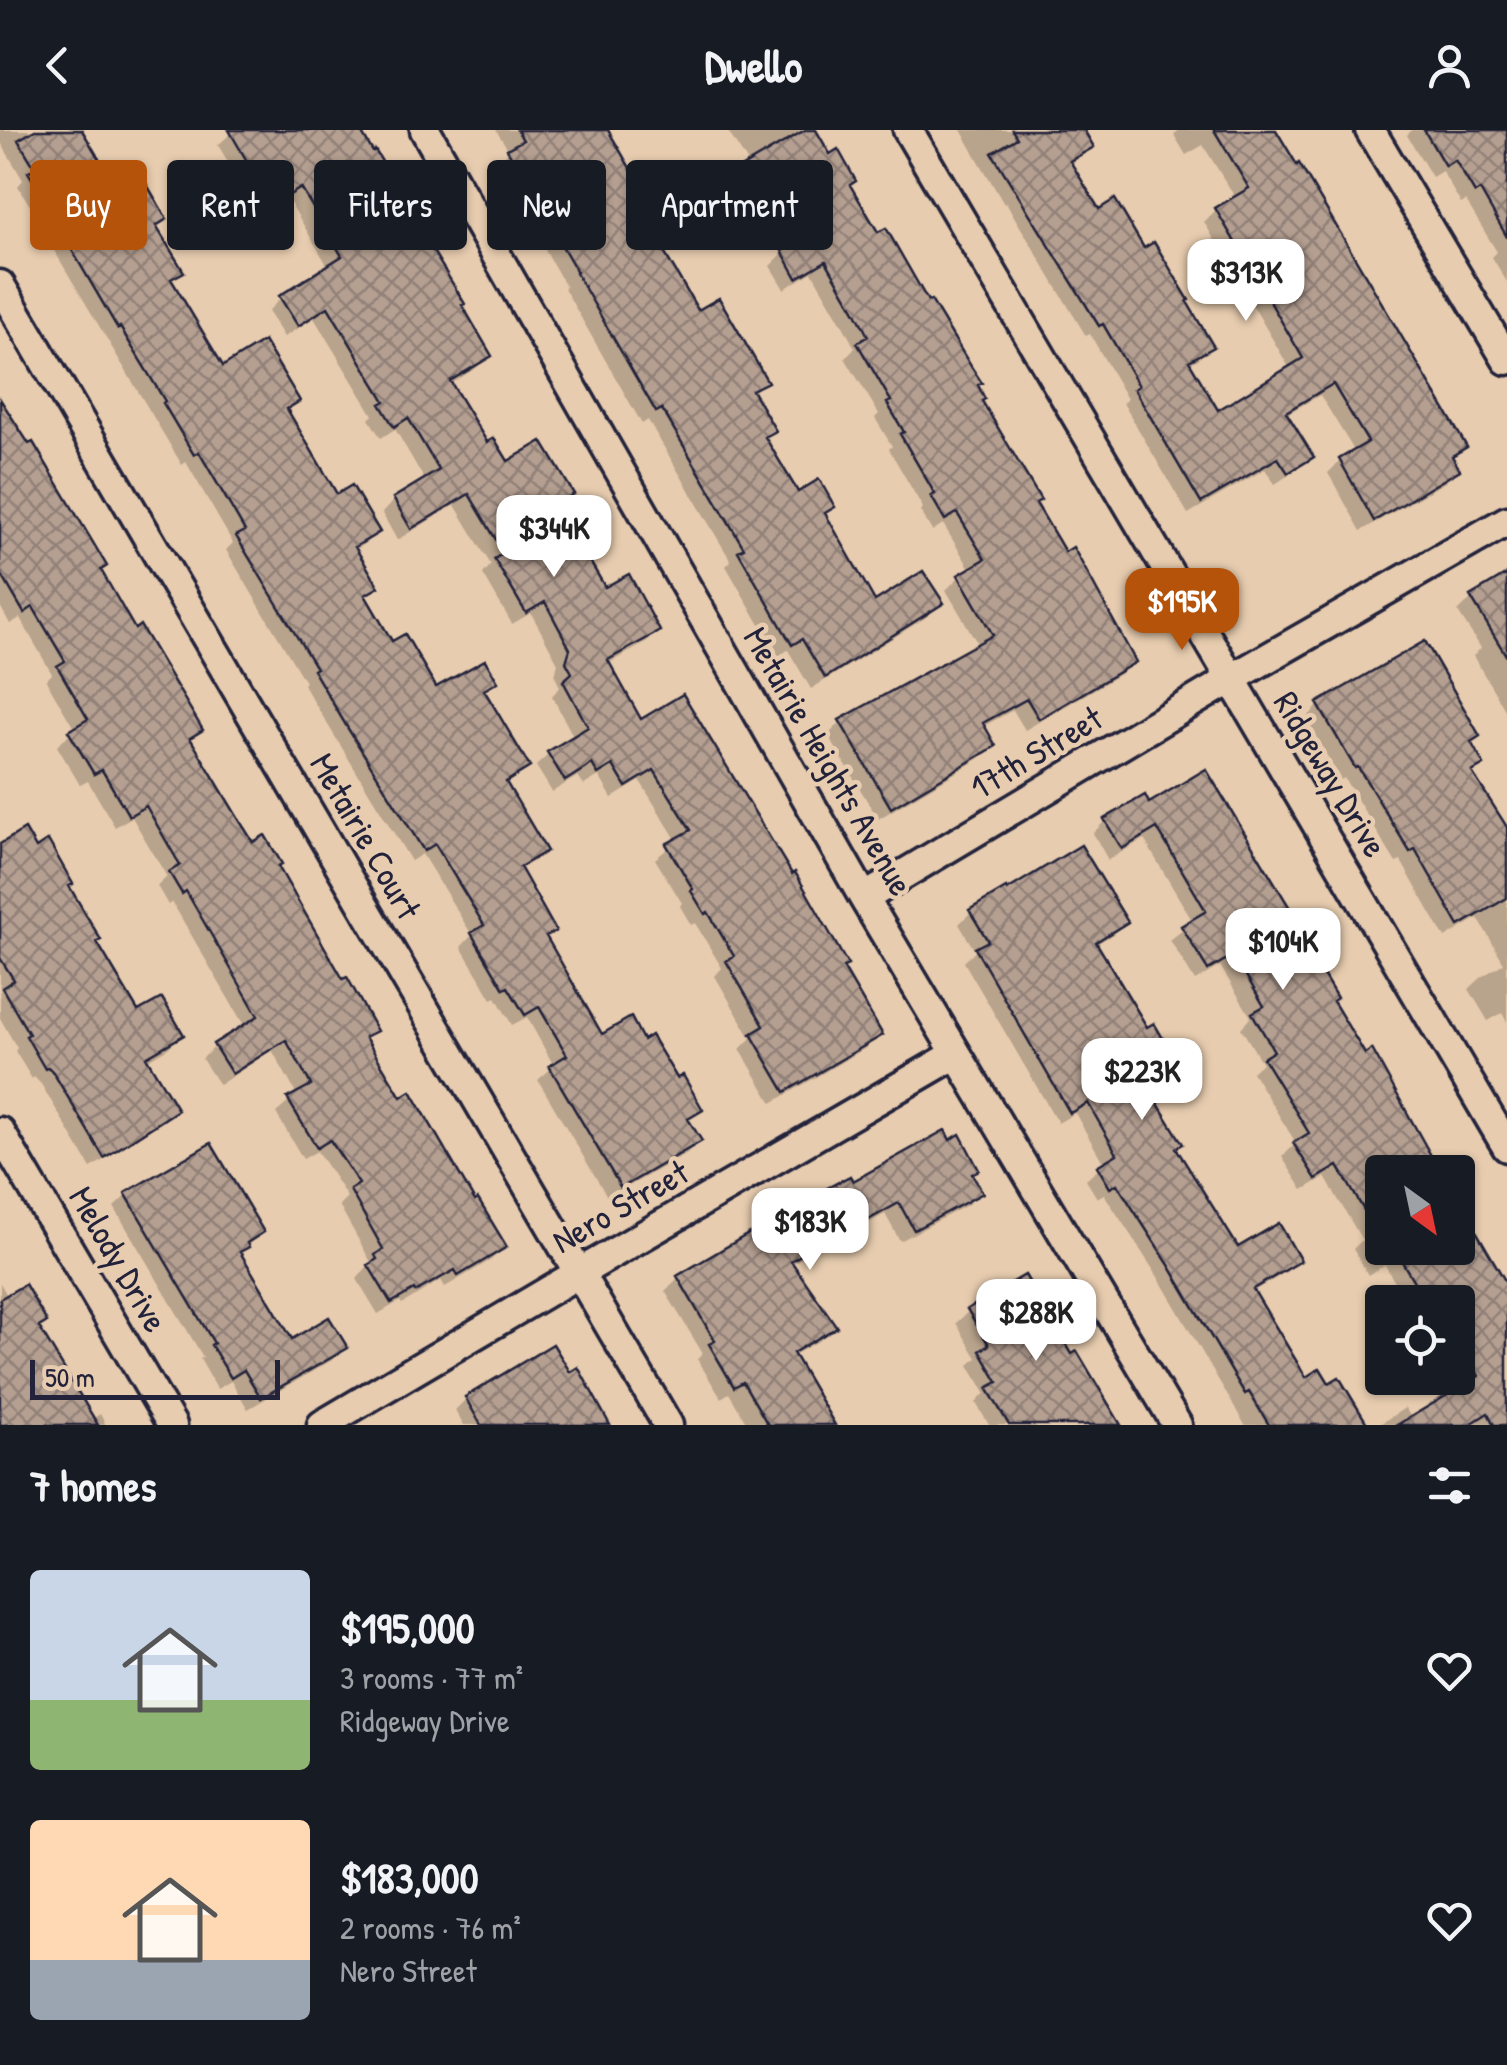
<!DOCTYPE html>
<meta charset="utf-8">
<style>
:root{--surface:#171b24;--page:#242831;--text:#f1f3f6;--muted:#9ea1a6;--accent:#b45309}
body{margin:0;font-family:"Patrick Hand",sans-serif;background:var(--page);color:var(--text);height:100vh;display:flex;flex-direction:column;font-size:38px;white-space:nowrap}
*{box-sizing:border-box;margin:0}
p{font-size:32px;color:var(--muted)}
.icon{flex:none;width:55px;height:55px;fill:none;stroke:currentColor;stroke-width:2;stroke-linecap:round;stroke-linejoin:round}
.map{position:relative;height:1295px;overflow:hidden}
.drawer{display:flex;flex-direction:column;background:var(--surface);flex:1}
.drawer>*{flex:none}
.guide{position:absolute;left:30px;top:30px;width:1000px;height:90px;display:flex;gap:20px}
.needle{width:65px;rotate:147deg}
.controls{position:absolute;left:1365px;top:1025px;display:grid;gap:20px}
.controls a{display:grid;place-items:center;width:110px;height:110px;border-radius:10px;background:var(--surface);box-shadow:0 2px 8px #0004;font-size:50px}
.scale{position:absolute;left:30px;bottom:25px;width:250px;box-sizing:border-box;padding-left:10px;border:5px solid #22223b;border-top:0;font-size:28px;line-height:35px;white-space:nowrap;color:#22223b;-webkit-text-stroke:8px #e7ccaf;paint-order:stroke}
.price{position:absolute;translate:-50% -85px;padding:0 22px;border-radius:20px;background:#fff;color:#222;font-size:32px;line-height:65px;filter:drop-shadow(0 2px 5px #0008)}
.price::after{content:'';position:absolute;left:50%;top:60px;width:30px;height:22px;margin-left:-15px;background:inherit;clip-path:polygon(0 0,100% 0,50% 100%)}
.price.current{background:var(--accent);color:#fff}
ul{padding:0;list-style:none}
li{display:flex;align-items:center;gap:30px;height:250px;padding:0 30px}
li span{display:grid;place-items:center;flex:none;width:280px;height:200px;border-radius:10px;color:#555}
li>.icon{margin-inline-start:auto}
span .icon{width:120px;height:120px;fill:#fffc;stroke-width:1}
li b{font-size:42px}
h2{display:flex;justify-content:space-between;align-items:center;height:120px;padding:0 30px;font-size:42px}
.tag{padding:0 35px;border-radius:10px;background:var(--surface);box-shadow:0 2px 8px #0004;font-size:35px;line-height:90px}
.tag.current{background:var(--accent);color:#fff}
header{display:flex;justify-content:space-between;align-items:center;height:130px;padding:0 30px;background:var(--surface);font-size:45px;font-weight:700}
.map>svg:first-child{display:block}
.shadow{fill:#0003}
.building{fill:url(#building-cross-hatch);stroke:#22223b;stroke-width:2.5}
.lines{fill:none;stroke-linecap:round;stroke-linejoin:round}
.minor-casing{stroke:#22223b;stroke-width:35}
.minor{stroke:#e7ccaf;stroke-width:28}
.labels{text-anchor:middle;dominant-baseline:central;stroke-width:9;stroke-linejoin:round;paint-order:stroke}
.street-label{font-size:35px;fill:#22223b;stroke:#e7ccaf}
</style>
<header><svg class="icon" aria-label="back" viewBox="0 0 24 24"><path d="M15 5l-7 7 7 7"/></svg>Dwello<svg class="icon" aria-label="person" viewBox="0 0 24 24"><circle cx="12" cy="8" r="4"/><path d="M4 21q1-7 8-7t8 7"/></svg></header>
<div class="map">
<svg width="1507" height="1295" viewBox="0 0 1507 1295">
<defs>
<pattern id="building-cross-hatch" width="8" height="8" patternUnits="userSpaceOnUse" patternTransform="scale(2.5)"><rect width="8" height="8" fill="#b49f91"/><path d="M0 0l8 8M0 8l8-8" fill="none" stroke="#928178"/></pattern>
</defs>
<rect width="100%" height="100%" fill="#e7ccaf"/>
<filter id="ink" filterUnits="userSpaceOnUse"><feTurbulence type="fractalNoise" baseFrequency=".01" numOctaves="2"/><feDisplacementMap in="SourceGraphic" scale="20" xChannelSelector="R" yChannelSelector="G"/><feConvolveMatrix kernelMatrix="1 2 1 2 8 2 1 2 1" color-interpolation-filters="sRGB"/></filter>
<g filter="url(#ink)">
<path class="shadow" d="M0,0H79L108,49L136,62L164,89L154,98L180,142L170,152L222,240L297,270L286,282L336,368L376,402L365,414L354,420L376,457L364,468L392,515L435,560L494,551L483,563L527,637L505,655L544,721L532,732L519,740L553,800L544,809L601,908L642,913L700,979L687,992L698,1011L687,1023L608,1068L538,950L554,936L527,887L512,895L496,867L492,869L461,817L472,805L422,724L411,731L303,554L305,552L226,420L233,413L186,332L182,335L39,95L41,94L18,56L23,50L0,11Z
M235,0H357L489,225L476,238L449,255L486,316L508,335L570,364L555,378L604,460L657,501L644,514L607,534L640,592L840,838L880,904L867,917L772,973L740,919L751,908L715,846L722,838L695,793L691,795L680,776L682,773L655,729L677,711L640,651L612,668L599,646L584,655L578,646L552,662L536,636L549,624L574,608L552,566L560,557L555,546L558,533L531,483L512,494L483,444L491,435L455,375L397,410L382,383L394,370L426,352L395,299L381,308L369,289L373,285L314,188L284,207L268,181L281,168L329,138L288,69L228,106L204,69L217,56L235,44L218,15Z
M496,0H609L607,3L651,78L695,68L750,36L727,0H813L975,256L979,271L1034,374L1133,531L1120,544L1025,600L1013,580L982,597L993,615L980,628L878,689L828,605L841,592L979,516L946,460L959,447L971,440L943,394L932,401L920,381L923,378L889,319L892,316L875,288L879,284L845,228L855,218L842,194L812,142L784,159L770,136L783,123L795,116L764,63L736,80L734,77L661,121L698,184L765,251L751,265L773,301L763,310L797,365L832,377L823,386L874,474L941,473L928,486L811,559L788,520L778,526L726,436L731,431L712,399L648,290L642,294L564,158L566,157L496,34L509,21Z
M961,0H1081L1091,17L1069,35L1098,83L1143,121L1184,172L1210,216L1198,229L1188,235L1217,283L1290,239L1204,92L1216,80L1236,69L1203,15L1186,25L1174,5L1179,0H1273L1464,317L1451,329L1457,340L1445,352L1361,401L1328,343L1340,331L1355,322L1320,265L1285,285L1311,327L1298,339L1275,354L1265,339L1188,384L1123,273L1127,269L1090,204L1086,206L1006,73L1004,74Z
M1412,0H1507V152L1492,127L1497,122L1466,71L1461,74L1442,41L1432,47L1407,5Z
M0,274L134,502L200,599L189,611L252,715L276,737L342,852L374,900L364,910L400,971L504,1117L491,1130L445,1157L441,1150L402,1174L400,1171L378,1184L357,1149L371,1132L339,1075L347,1067L317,1021L303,1029L276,983L297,965L272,920L219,955L202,929L215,916L245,897L172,772L168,775L157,756L167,747L132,687L115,697L88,651L80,655L57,616L75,600L46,550L52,544L20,488L10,494L0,476Z
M1507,447V583L1473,526L1481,518L1458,482L1472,468Z
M1319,575L1477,606L1469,614L1481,635L1471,644L1507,702V892L1502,883L1488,891L1469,859L1483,846L1504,833L1478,788L1445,808L1401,731L1396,733L1344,648L1341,650L1306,589Z
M1148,676L1288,792L1330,872L1364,927L1386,951L1437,1042H1382V1118H1458V1076L1507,1157V1295H1442L1466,1257L1458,1242V1172H1416L1406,1156L1399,1160L1385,1135L1368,1145L1353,1119L1362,1110L1325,1047L1303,1060L1282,1027L1296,1013L1252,942L1262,933L1241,898L1251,887L1220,836L1195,851L1170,810L1193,792L1144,709L1108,730L1093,703L1105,691Z
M0,717L35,721L66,757L94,813L137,885L181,905L168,918L146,931L175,979L162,992L91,1038L41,954L34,947L32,949L15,921L17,918L0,888Z
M971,782L1125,792L1113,804L1095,815L1146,900L1172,928L1160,940L1150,946L1153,971L1174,1020L1237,1120L1298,1130L1286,1142L1252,1162L1305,1250L1328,1257L1365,1295H1245L1158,1147L1104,1064L1097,1068L1086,1050L1104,1034L1075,983L1058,993L964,832L975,821L959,794Z
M970,1045L980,1062L967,1075L900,1111L885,1084L825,1117L824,1114L790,1135L833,1197L820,1210L792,1226L832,1295H748L729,1263L721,1268L697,1229L703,1224L665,1161L678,1148L852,1054Z
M127,1065L261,1102L239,1124L291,1213L344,1217L332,1230L248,1279L231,1251L217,1259L200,1229L203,1227L114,1077Z
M0,1153L8,1167L37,1199L91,1290L100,1284L106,1295H0Z
M969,1181L1071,1228L1118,1295H989L976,1273L985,1263L969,1235L977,1228L956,1193Z
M569,1245L607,1295H464L455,1280L466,1269Z
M1405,1278L1416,1295H1378Z"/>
<path class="building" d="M35,0H82L109,46L124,37L137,58L146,53L167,89L156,96L184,142L171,149L223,236L264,211L300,271L287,279L337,364L352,355L380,402L355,417L379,457L365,465L392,511L405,504L436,557L485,530L498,552L484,560L530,637L506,652L547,721L520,737L556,801L546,806L602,904L631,887L643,910L651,905L677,948L683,945L703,980L688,989L702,1011L621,1058L549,936L567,925L539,877L525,885L508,857L504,859L471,803L484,795L435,714L424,721L347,597L313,540L316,538L236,406L245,401L199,322L194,325L163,273L165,271L120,197L118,199L49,81L51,80L28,42L35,38L18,10Z
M229,0H360L373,22L375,20L407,73L405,75L465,174L462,175L492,226L450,251L487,312L494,308L508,331L542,311L574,364L556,374L605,457L629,444L660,501L608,530L641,589L683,564L792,744L795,742L848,835L843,837L883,905L785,962L751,904L764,896L726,831L734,826L708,782L705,784L691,761L693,759L666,714L691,700L654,640L626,657L613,635L598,644L592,634L565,651L547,622L588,597L563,551L572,543L566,532L570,519L545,472L526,483L494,429L504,423L469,364L411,399L393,368L439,340L408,288L394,297L380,274L385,271L328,177L298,196L279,166L342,126L301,58L241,95L215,54L248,33Z
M517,0H608L651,74L689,52L696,64L805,0H816L830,24L838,19L856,51L850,55L878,102L886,98L928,171L931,170L972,238L982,253L978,255L985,269L982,271L1041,370L1036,373L1065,422L1073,417L1136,532L1039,589L1027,569L983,593L996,616L891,678L839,590L993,505L958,445L985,429L957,383L945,390L931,366L935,364L900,304L904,302L887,273L891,271L857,213L868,206L855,181L826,131L797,148L782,121L809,105L778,52L750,69L748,66L661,117L698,180L719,168L768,252L752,260L776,301L765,307L798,362L819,349L835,377L825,383L875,471L923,441L944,473L825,548L802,509L792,515L738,421L744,418L725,386L662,279L656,282L576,143L577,142L507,19L523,10Z
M1012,0H1084L1094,17L1070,31L1099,79L1115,69L1144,118L1154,112L1189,170L1187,172L1214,217L1189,231L1218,280L1303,228L1215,78L1249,58L1214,0H1276L1297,35L1299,33L1467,317L1452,326L1460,340L1374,391L1339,329L1368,312L1333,254L1286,282L1314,327L1288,343L1278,328L1201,373L1134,259L1139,256L1103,194L1099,196L992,23L1017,8Z
M1424,0H1507V107L1480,60L1475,63L1455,30L1445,36Z
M0,269L29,314L33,312L107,436L101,440L135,499L140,495L203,600L190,608L238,688L253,712L265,705L282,734L278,736L343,849L347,847L377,901L365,907L401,967L411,961L475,1071L478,1069L507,1117L458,1146L455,1140L415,1162L414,1160L391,1173L368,1135L377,1129L375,1125L383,1119L350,1060L359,1054L330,1010L317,1018L287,968L311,955L286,910L232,944L213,914L258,886L186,761L182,764L169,742L180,735L146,676L129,686L102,640L94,644L68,601L88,589L57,536L65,531L33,477L24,483L0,442Z
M1507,444V527L1470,466Z
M1425,511L1480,606L1471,612L1484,635L1472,642L1507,697V768L1459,796L1415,719L1410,722L1358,637L1355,638L1317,573Z
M1206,639L1296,788L1291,791L1337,868L1333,871L1365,924L1372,919L1440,1042H1382V1111L1338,1036L1316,1049L1293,1013L1309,1003L1263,928L1274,921L1252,883L1264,876L1234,825L1208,840L1181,796L1206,781L1157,698L1122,719L1104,689L1145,665L1149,673Z
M25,699L36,718L48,710L73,754L69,756L101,810L97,812L138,881L162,868L184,905L146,927L178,980L104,1028L53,942L48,937L45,939L26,906L29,904L2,858L14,850L0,828V714Z
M1081,715L1128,792L1096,812L1147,897L1154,893L1175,929L1151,942L1163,964L1155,969L1183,1014L1176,1018L1238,1117L1279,1093L1301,1131L1253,1159L1306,1247L1320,1238L1329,1253L1339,1247L1368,1295H1269L1249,1262L1245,1264L1169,1135L1117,1054L1110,1058L1097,1036L1117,1024L1088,973L1070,983L975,818L988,811L969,780L1006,758L1007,760Z
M945,1000L950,1010L960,1004L979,1040L972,1044L983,1063L914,1100L899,1073L839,1106L837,1103L791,1131L837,1197L793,1223L835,1295H768L743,1252L734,1257L709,1214L715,1211L677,1146L816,1064L850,1046L853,1051Z
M211,1013L264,1102L247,1113L249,1117L240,1122L292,1209L329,1187L348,1218L261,1268L244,1240L231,1248L211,1215L214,1213L125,1063Z
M1458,1070L1507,1154V1295H1494L1488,1283L1469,1295H1397L1479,1246L1458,1209V1172H1426L1394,1118H1458Z
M1025,1145L1072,1224L1077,1221L1121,1295H1009L987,1258L998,1252L980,1221L989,1215L967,1179Z
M25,1154L47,1192L39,1197L98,1295H0V1169Z
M553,1214L570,1242L578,1237L610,1295H481L465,1267Z"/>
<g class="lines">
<defs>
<path id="minor" d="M425,0L864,768L1177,1295
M908,0L1507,1017
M1370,0L1507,230
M0,155L668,1295
M864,768L1231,549L1507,391
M0,1002L172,1295
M322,1295L579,1143L956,924"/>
</defs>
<use href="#minor" class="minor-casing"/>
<use href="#minor" class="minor"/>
</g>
</g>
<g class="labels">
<g class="street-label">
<text transform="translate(1036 622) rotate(-31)">17th Street</text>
<text transform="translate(829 631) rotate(60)">Metairie Heights Avenue</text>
<text transform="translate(1331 644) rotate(59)">Ridgeway Drive</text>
<text transform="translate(366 706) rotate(60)">Metairie Court</text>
<text transform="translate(620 1076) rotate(-30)">Nero Street</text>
<text transform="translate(119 1129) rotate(60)">Melody Drive</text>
</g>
</g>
</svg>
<div class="controls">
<a><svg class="needle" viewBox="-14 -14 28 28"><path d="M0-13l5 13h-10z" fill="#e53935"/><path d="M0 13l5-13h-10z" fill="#9ea1a6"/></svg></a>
<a><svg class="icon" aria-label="locate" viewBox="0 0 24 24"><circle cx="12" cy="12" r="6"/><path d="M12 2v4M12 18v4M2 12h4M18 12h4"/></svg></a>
</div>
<div class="scale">50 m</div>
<b class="price" style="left:1246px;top:194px">$313K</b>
<b class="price" style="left:554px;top:450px">$344K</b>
<b class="price current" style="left:1182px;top:523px">$195K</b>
<b class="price" style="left:1283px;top:863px">$104K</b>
<b class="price" style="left:1142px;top:993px">$223K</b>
<b class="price" style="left:810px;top:1143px">$183K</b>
<b class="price" style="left:1036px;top:1234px">$288K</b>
<div class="guide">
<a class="tag current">Buy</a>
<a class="tag">Rent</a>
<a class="tag">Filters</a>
<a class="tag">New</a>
<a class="tag">Apartment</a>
</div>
</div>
<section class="drawer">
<h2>7 homes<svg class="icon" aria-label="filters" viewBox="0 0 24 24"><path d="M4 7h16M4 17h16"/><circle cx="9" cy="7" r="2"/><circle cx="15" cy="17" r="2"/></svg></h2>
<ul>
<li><span style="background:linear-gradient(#c9d6e8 65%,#8fb573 0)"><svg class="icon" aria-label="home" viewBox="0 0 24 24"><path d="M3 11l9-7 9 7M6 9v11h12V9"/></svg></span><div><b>$195,000</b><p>3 rooms · 77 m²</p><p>Ridgeway Drive</p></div><svg class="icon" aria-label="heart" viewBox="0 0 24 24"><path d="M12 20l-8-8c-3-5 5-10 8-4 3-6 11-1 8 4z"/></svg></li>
<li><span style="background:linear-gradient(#ffd9b3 70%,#9aa5b1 0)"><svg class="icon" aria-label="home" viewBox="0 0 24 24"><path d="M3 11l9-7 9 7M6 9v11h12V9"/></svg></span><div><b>$183,000</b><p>2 rooms · 76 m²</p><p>Nero Street</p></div><svg class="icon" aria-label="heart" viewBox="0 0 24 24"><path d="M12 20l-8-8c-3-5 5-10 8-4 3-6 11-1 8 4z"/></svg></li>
</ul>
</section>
